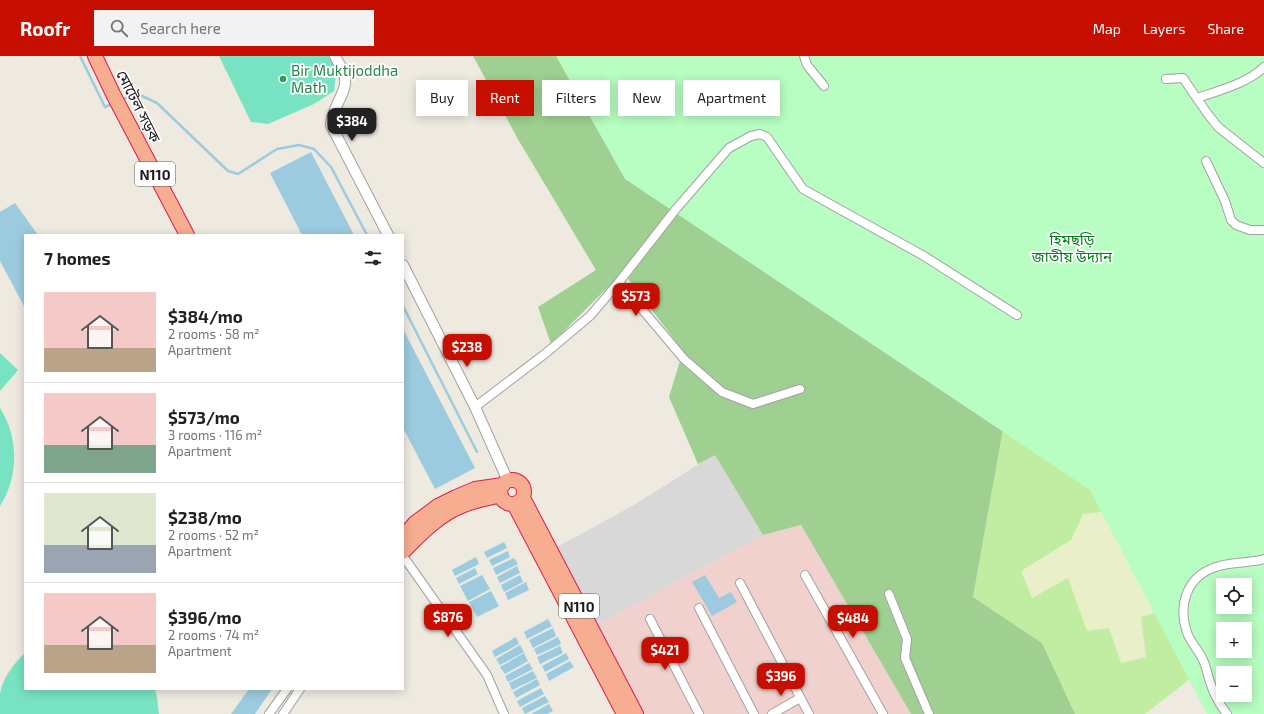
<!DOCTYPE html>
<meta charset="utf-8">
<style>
:root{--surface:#fff;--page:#f2f2f2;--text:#202124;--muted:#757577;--line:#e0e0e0;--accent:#c60f00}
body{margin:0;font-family:"Exo 2","Noto Sans Bengali",sans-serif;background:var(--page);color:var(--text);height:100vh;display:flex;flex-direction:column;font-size:15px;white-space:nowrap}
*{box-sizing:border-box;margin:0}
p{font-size:13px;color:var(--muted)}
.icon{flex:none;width:22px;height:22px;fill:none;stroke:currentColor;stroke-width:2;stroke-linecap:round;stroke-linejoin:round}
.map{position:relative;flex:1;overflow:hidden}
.details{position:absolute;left:24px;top:178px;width:380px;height:456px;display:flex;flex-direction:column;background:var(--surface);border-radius:0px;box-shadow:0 2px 10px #0003}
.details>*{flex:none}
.top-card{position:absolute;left:416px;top:24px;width:380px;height:36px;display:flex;gap:8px}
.fabs{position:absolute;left:1216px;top:522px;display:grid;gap:8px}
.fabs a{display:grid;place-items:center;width:36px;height:36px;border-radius:0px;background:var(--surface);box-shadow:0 2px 10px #0003;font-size:20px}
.price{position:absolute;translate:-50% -34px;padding:0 9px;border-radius:8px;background:var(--accent);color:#fff;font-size:13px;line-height:26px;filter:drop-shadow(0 1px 2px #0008)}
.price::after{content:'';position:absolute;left:50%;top:24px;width:12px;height:9px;margin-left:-6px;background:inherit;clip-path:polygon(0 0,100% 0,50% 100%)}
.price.current{background:#222;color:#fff}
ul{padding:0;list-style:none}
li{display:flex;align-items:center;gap:12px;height:100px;padding:0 20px}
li+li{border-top:1px solid var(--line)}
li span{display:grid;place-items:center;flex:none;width:112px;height:80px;border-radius:0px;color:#555}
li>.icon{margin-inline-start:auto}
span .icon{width:48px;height:48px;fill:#fffc;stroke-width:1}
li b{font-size:17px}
h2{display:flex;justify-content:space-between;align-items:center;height:48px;padding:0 20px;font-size:17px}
.chip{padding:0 14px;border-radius:0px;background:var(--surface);box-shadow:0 2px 10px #0003;font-size:14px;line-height:36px}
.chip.current{background:var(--accent);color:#fff}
header{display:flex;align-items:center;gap:24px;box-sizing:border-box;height:56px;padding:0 20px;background:var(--accent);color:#fff}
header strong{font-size:19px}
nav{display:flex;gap:22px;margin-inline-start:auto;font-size:14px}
.search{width:280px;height:36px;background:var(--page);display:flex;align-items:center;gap:10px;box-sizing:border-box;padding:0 14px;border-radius:0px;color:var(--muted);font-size:15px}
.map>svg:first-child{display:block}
.residential{fill:#d9d8d8}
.commercial{fill:#f1d1cd}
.farmland{fill:#e9efc9}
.grass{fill:#c0eda1;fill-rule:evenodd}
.forest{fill:#9fd091}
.park{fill:#b8fdc2;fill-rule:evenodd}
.pitch{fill:#77e3c2}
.water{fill:#9ccbdf}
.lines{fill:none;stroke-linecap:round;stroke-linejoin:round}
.stream{stroke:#9ccbdf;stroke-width:2.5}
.minor-casing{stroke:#a2a2a2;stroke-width:10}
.tertiary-casing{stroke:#a2a2a2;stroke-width:12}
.trunk-casing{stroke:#e1184d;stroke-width:16}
.minor{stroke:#fff;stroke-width:8}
.tertiary{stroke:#fff;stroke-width:10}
.trunk{stroke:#f6ad90;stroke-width:14}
.leisure-dot{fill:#2e9e5b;stroke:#fff;stroke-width:1.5}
.labels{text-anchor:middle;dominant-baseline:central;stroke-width:3.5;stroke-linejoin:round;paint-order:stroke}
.shield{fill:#fff;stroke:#5f5f5f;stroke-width:1}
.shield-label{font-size:14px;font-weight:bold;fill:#1b1b1b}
.leisure-label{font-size:15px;fill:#27864d;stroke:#fff;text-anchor:start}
.street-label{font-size:15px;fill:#1b1b1b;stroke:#fff}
.park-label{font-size:15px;fill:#047e18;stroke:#fff}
</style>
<header>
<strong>Roofr</strong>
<div class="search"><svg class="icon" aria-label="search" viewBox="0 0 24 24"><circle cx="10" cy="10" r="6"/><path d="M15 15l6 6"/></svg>Search here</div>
<nav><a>Map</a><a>Layers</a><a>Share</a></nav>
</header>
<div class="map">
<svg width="1264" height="658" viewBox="0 0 1264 658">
<rect width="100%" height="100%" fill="#eeeae0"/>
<path class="residential" d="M715,398L763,479L590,573L550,495L634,449Z"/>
<path class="commercial" d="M801,469L911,658H635L590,573L763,479Z"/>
<path class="farmland" d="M1144,450L1168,553L1141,561L1146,601L1121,607L1109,572L1087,575L1068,522L1032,542L1021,515L1071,484L1083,458Z"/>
<path class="grass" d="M985,97L1034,133V152L1051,165L1075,167L1095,144L1100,122L1104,119L1149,151L1157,162L1140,170L1115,157L1113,174L1131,208L1152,240L1178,216L1181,199L1206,236L1185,331L1217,452L1224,504L1190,522L1179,558L1204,612L1145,658H1075L1042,587L973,541L1015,307L1061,293L1072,271L1059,217L1000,209L952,188L938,204L879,169L897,133L907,108L945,111L973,117ZM1144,451L1155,529L1168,532V553L1141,561L1146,601L1121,607L1109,572L1087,575L1068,522L1032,542L1021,515L1071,484L1083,458Z"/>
<path class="forest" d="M473,0H674L1022,267L973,541L1042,587L1075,658H911L801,469L763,479L715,399L698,408L669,341L683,295L623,216L551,288L538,251L596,214L519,85Z"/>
<path class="park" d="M556,0H1264V658H1207L1090,434L625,123ZM1223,529H1245V551H1223ZM1223,573H1245V595H1223ZM1223,617H1245V639H1223Z"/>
<path class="pitch" d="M219,0H331L337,11L334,35L314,48L268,68L251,66Z
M0,297L18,314L0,335Z
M0,352C19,382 19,420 0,450Z
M25,597V633H155L157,642L159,658H0C0,652 0,645 0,638C2,623 14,607 25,597Z"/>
<path class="water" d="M311,96L354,179H302L270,117Z
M15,147L38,179H25V252L0,205V156Z
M403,273L475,412L435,433L403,372Z
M504,486L507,492L487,502L484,496Z
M508,495L510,501L492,510L489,504Z
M476,501L479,508L455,520L452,514Z
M514,502L518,508L496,519L493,512Z
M517,510L520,517L500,527L497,521Z
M475,512L478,518L459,528L456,522Z
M482,519L490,533L468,545L460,530Z
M520,519L523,526L504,536L501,529Z
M705,519L719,542L731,536L737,546L712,560L692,526Z
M526,526L529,534L508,544L505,537Z
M491,535L499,550L477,561L469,546Z
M548,563L552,570L527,583L524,576Z
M553,572L556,580L533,592L529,584Z
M516,581L519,588L495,601L492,595Z
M558,581L561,588L537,599L534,593Z
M520,589L524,596L500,609L496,603Z
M560,590L563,597L540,608L537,601Z
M524,597L528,605L505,618L500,611Z
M566,597L569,603L545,616L542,610Z
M570,605L574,611L549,625L546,618Z
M529,607L533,613L508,626L505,620Z
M533,615L537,622L512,634L509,627Z
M537,623L540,629L516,642L513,636Z
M541,632L544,638L520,651L517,645Z
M249,633H272L255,658H231Z
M545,640L549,646L525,658L522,652Z
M549,648L553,655L547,658H531Z"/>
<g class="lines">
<path class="stream" d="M80,0L105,51L114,47
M122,44L136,37L157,47L228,115L238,118L277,93L299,89L314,93L331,111L367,179
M403,250L477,396"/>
<defs>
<path id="minor" d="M804,0L807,9L824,30
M1166,23L1183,22L1207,57L1218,71L1264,107
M1197,42C1218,35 1248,27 1264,11
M1206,105L1225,145L1231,164L1236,169L1250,174H1264
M619,226L676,153L729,92L751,80L760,78L767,81L803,133L924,200L1017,259
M475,351L546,297L590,260L619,226L684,303L722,336L753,348L800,333
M403,500L487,619L504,658
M805,519L883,658
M740,527L809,658
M889,538L907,583L905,602L929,658
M699,552L754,658
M650,563L699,658
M269,658L287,633
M283,658L300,633
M772,658L800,642
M1227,658C1219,648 1213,636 1209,623C1207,616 1206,609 1202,602C1198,594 1192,588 1188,579C1177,550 1186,519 1219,510C1234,506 1249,507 1264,503"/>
<path id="tertiary" d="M335,0C338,6 342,12 344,18C350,35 331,51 331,69L388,179
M403,209L475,351L508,425"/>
<path id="trunk" d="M95,0L114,40L187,179
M500 436a12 12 0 1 1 24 0a12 12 0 1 1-24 0Z
M523,442L636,658
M514,448L624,658
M403,481L415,467L438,450L456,441L475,433L503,429
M403,496C421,477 440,458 464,449C476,444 489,442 501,439"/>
</defs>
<use href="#minor" class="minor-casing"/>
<use href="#tertiary" class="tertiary-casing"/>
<use href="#trunk" class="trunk-casing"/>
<use href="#minor" class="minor"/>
<use href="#tertiary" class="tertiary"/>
<use href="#trunk" class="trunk"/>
</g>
<circle class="leisure-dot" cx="283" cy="23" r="4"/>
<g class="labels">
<g class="shield">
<rect x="135" y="106" width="40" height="24" rx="3"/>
<rect x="559" y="538" width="40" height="24" rx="3"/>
</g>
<g class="shield-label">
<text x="155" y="118">N110</text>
<text x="579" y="550">N110</text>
</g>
<g class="leisure-label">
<text x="291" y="14">Bir Muktijoddha<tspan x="291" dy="17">Math</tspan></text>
</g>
<g class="street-label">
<text transform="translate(139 50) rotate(63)">মোটেল সড়ক</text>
</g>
<g class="park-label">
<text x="1072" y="183">হিমছড়ি<tspan x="1072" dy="17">জাতীয় উদ্যান</tspan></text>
</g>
</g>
</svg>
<div class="fabs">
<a><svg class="icon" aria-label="locate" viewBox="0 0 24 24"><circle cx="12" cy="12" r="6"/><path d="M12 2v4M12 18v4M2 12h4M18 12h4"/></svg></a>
<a>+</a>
<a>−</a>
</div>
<b class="price current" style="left:352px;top:86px">$384</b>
<b class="price" style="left:636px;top:261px">$573</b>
<b class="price" style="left:467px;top:312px">$238</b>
<b class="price" style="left:448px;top:582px">$876</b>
<b class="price" style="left:853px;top:583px">$484</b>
<b class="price" style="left:665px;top:615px">$421</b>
<b class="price" style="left:781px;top:641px">$396</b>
<div class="top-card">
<a class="chip">Buy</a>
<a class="chip current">Rent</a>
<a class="chip">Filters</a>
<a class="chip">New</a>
<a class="chip">Apartment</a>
</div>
<section class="details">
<h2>7 homes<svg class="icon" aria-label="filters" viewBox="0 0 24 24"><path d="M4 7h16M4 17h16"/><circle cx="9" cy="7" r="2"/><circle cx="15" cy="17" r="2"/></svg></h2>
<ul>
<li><span style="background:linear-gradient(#f6c9c9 70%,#b9a48a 0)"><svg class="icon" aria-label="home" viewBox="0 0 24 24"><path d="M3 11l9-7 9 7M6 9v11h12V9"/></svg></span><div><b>$384/mo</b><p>2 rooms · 58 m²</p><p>Apartment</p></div></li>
<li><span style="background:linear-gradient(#f6c9c9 65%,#7fa58c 0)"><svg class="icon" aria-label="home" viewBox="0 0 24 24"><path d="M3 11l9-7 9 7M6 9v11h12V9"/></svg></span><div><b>$573/mo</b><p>3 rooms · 116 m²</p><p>Apartment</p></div></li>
<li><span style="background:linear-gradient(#dfe7d0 65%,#9aa5b1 0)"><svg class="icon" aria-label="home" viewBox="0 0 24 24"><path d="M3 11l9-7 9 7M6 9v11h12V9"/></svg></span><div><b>$238/mo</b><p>2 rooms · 52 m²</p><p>Apartment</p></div></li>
<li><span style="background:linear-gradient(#f6c9c9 65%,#b9a48a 0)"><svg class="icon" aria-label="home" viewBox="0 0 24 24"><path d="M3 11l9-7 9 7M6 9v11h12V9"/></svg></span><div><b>$396/mo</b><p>2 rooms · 74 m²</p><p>Apartment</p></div></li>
</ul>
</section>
</div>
